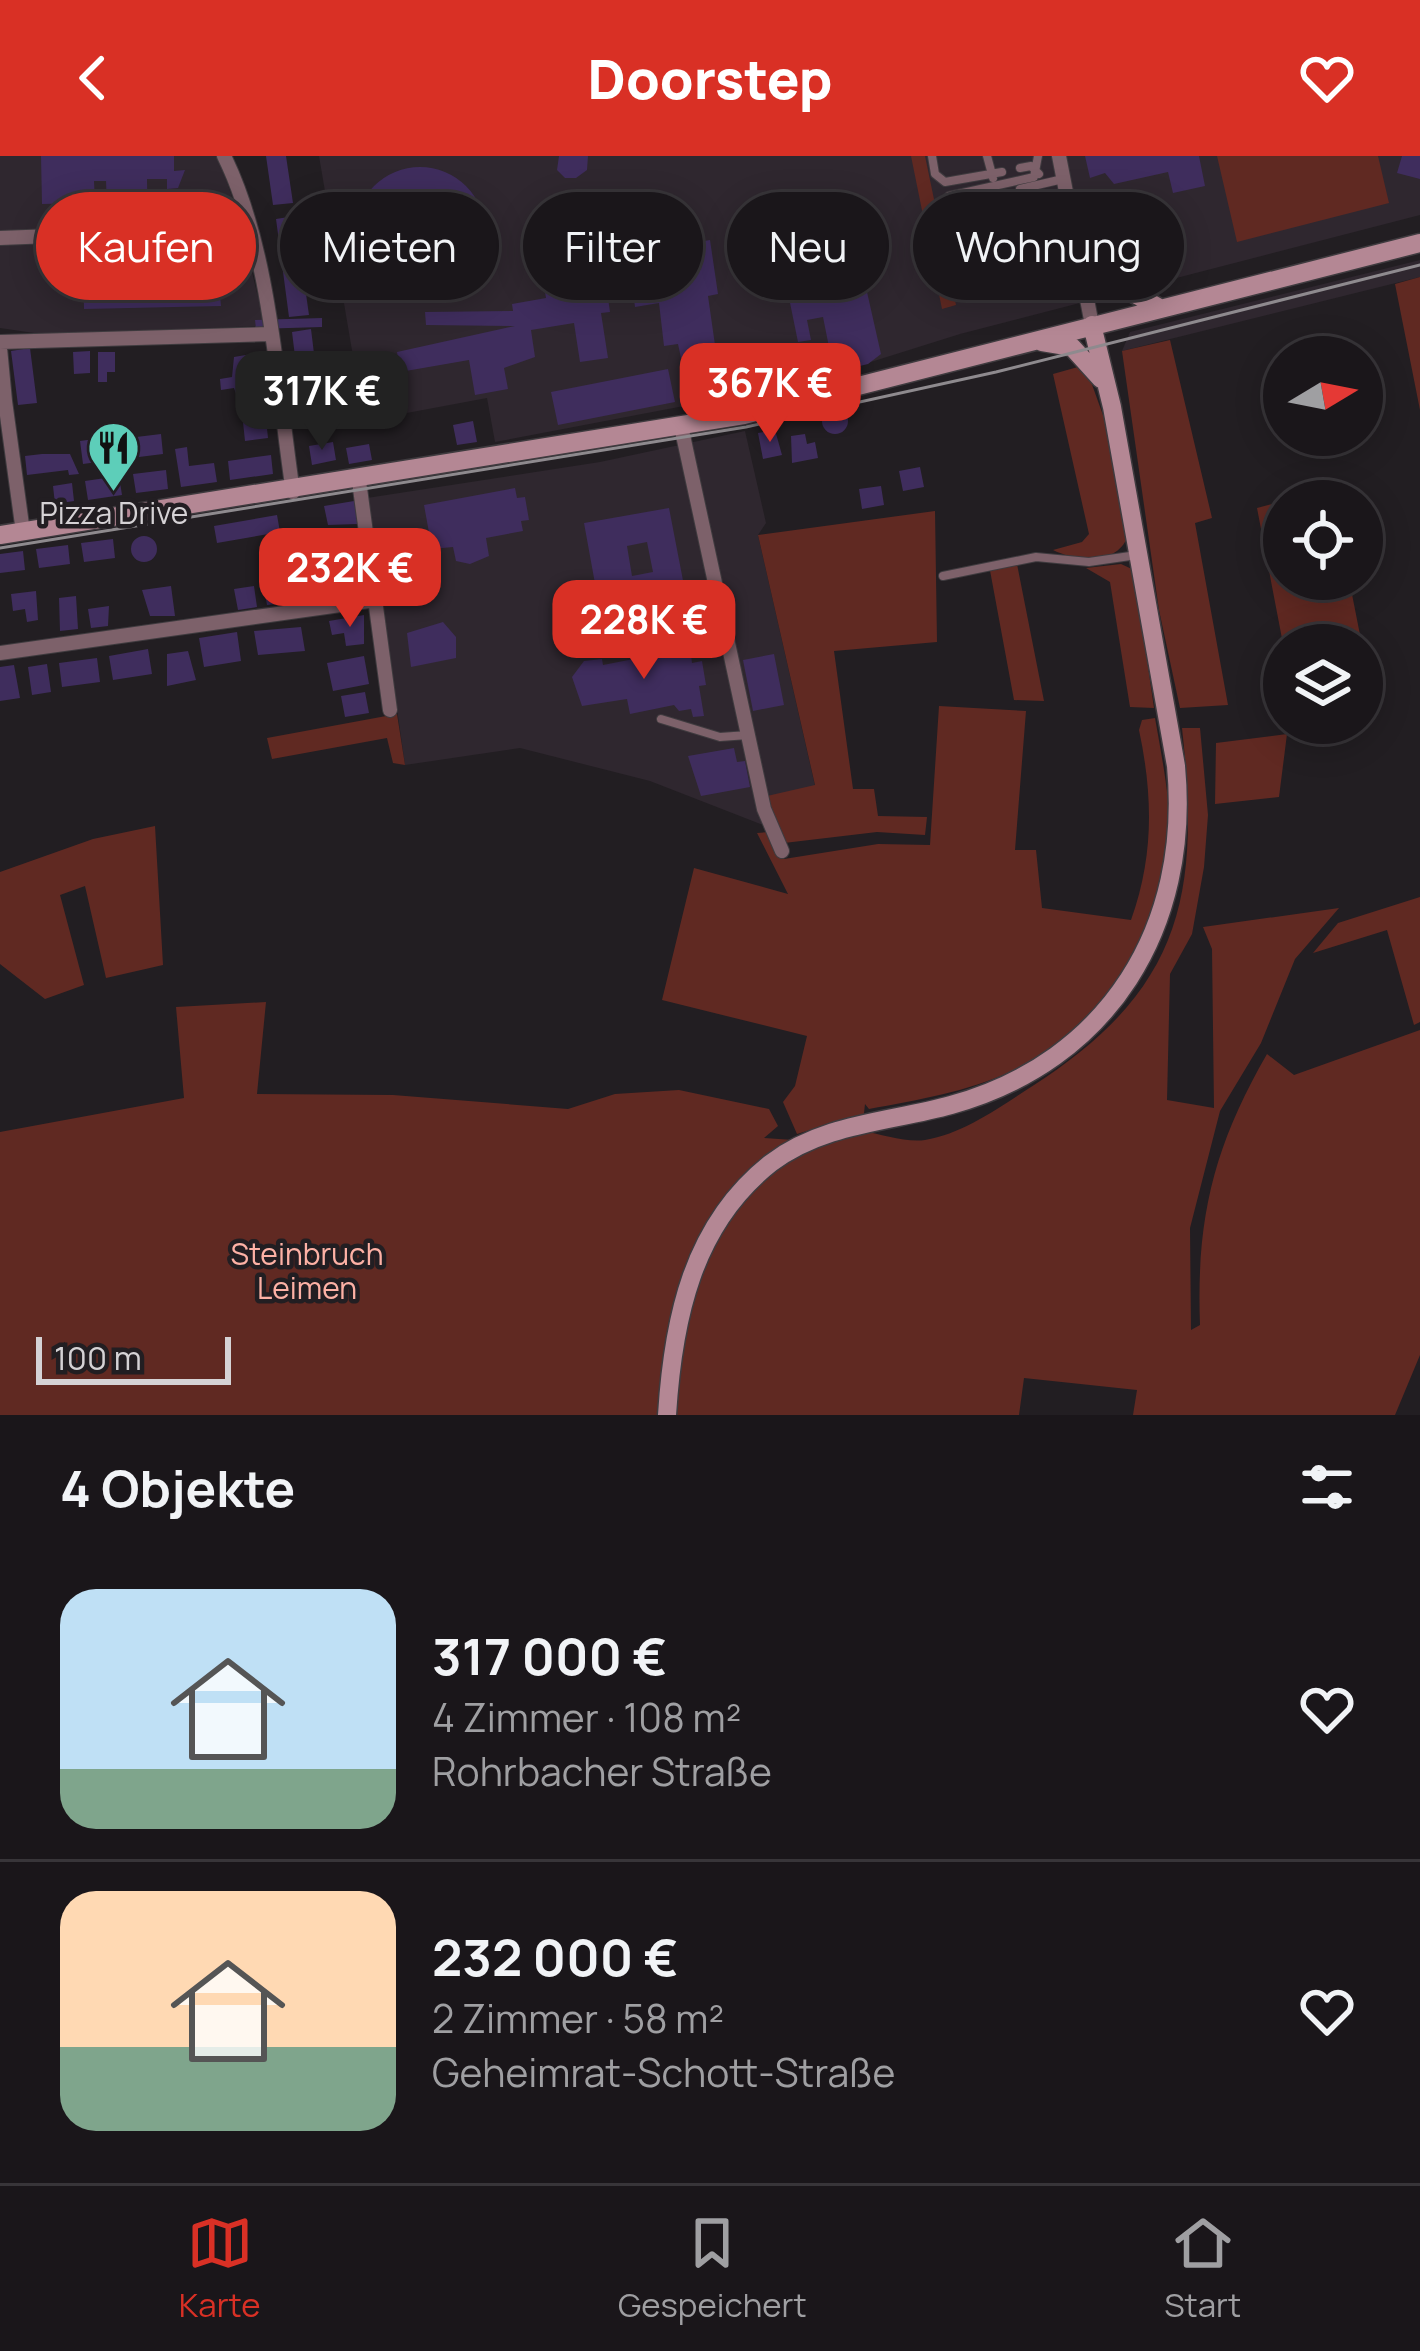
<!DOCTYPE html>
<html lang="de">
<meta charset="utf-8">
<style>
:root{--surface:#1a161a;--page:#231f23;--text:#f1f3f6;--muted:#9f9fa2;--line:#383539;--accent:#d93025}
body{margin:0;font-family:Manrope,sans-serif;background:var(--page);color:var(--text);height:100vh;display:flex;flex-direction:column;font-size:45px;white-space:nowrap}
*{box-sizing:border-box;margin:0}
p{font-size:39px;color:var(--muted)}
.icon{flex:none;width:66px;height:66px;fill:none;stroke:currentColor;stroke-width:2;stroke-linecap:round;stroke-linejoin:round}
.map{position:relative;height:1259px;overflow:hidden}
.panel{display:flex;flex-direction:column;background:var(--surface);flex:1}
.panel>*{flex:none}
.banner{position:absolute;left:36px;top:36px;width:1350px;height:108px;display:flex;gap:24px}
.needle{width:78px;rotate:80deg}
.fabs{position:absolute;left:1263px;top:180px;display:grid;gap:24px}
.fabs a{display:grid;place-items:center;width:120px;height:120px;border-radius:50%;background:var(--surface);box-shadow:0 6px 30px #0003,0 0 0 3px var(--line);font-size:60px}
.scale{position:absolute;left:36px;bottom:30px;width:195px;box-sizing:border-box;padding-left:12px;border:6px solid #d5d2d5;border-top:0;font-size:33px;line-height:42px;white-space:nowrap;color:#d5d2d5;-webkit-text-stroke:9px #221e22;paint-order:stroke}
.price{position:absolute;translate:-50% -102px;padding:0 27px;border-radius:24px;background:var(--accent);color:#fff;font-size:39px;line-height:78px;filter:drop-shadow(0 3px 6px #0008)}
.price::after{content:'';position:absolute;left:50%;top:72px;width:36px;height:27px;margin-left:-18px;background:inherit;clip-path:polygon(0 0,100% 0,50% 100%)}
.price.on{background:#222;color:#fff}
ul{padding:0;list-style:none}
li{display:flex;align-items:center;gap:36px;height:300px;padding:0 60px}
li+li{border-top:3px solid var(--line)}
li span{display:grid;place-items:center;flex:none;width:336px;height:240px;border-radius:36px;color:#555}
li>.icon{margin-inline-start:auto}
span .icon{width:144px;height:144px;fill:#fffc;stroke-width:1}
li b{font-size:51px}
h2{display:flex;justify-content:space-between;align-items:center;height:144px;padding:0 60px;font-size:51px}
.tag{padding:0 42px;border-radius:54px;background:var(--surface);box-shadow:0 6px 30px #0003,0 0 0 3px var(--line);font-size:42px;line-height:108px}
.tag.on{background:var(--accent);color:#fff}
header{display:flex;justify-content:space-between;align-items:center;height:156px;padding:0 60px;background:var(--accent);color:#fff;font-size:54px;font-weight:800}
.tab-bar{display:flex;justify-content:space-around;align-items:center;height:168px;border-top:3px solid var(--line);background:var(--surface);font-size:33px;color:var(--muted)}
.tab-bar a{display:grid;justify-items:center;gap:6px}
.tab-bar .on{color:var(--accent)}
.map>svg:first-child{display:block}
.built{fill:#2f272f}
.green{fill:#602922}
.building{fill:#3f2d5d;fill-rule:evenodd}
.lines{fill:none;stroke-linecap:round;stroke-linejoin:round}
.lane-casing{stroke:#3f3b3f;stroke-width:10}
.street-casing{stroke:#3f3b3f;stroke-width:16}
.secondary-casing{stroke:#3f3b3f;stroke-width:21}
.lane{stroke:#7d616a;stroke-width:8}
.street{stroke:#7d616a;stroke-width:14}
.secondary{stroke:#b48794;stroke-width:18}
.tram{stroke:#8e8a8e;stroke-width:3}
.labels{text-anchor:middle;dominant-baseline:central;stroke-width:9;stroke-linejoin:round;paint-order:stroke}
.poi-label{font-size:30px;fill:#d5d2d5;stroke:#221e22}
.park-label{font-size:30px;fill:#fdb1a5;stroke:#221e22}
</style>
<header><svg class="icon" aria-label="back" viewBox="0 0 24 24"><path d="M15 5l-7 7 7 7"/></svg>Doorstep<svg class="icon" aria-label="heart" viewBox="0 0 24 24"><path d="M12 20l-8-8c-3-5 5-10 8-4 3-6 11-1 8 4z"/></svg></header>
<div class="map">
<svg width="1420" height="1259" viewBox="0 0 1420 1259">
<rect width="100%" height="100%" fill="#221e22"/>
<path class="built" d="M0,0H218L238,58L265,170L41,178L0,172Z
M319,0H1420V59L960,178L804,227L495,286L487,242L364,265Z
M1420,104V121L1122,195L1130,176Z
M745,275L766,367L758,379L815,630L763,669L650,625L520,592L405,609L367,342L600,306Z"/>
<path class="green" d="M911,0H925L956,149L942,153Z
M1217,0H1378L1389,47L1237,86Z
M1420,121V254L1395,128Z
M1170,184L1212,362L1195,367L1228,549L1180,552L1159,454L1122,195Z
M1085,209L1104,262L1128,380C1116,410 1078,406 1053,394L1082,386L1089,378L1053,218Z
M1284,345V423H1349L1362,489L1284,493L1257,352Z
M935,355L937,486L834,495L853,633H874L878,660L927,661L925,679L877,676L784,687L767,640L815,629L758,379Z
M1016,403L1044,545L1014,544L989,409Z
M1121,408L1134,414L1154,552L1130,551L1110,426L1086,412Z
M939,550L1026,555L1015,694H1036L1042,752L1131,764C1154,700 1153,640 1139,574L1142,564L1155,562C1162,602 1170,641 1170,681C1171,779 1097,874 1012,915C967,936 917,944 869,953L865,948L862,975C881,978 907,987 925,984C963,978 1000,951 1031,931C1181,835 1201,742 1182,572H1200L1208,659L1204,711L1192,778L1170,818L1167,944L1214,952L1212,793L1203,771L1339,752L1295,803L1261,887L1220,955L1190,1072L1191,1174L1200,1169C1196,1062 1214,990 1267,898L1294,919L1420,874V1199L1395,1259H1133L1137,1234L1024,1222L1019,1259H0V976L184,942L176,851L266,846L257,938L393,939L568,953L615,938L679,934L769,953L778,970L764,982L808,985L810,974L797,978L783,946L795,930L807,880L662,844L694,712L788,738L757,677L770,676L784,703L878,688L930,689Z
M397,558L405,609L393,607L387,582L272,603L267,582Z
M1287,578L1279,641L1215,648L1216,587Z
M155,670L163,809L106,822L85,730L60,739L84,829L45,843L0,808V716L93,683Z
M1420,741V866L1414,869L1387,774L1313,797L1338,767Z"/>
<path class="building" d="M41,0H174V15L185,14L178,32L167,33V23H147L148,86H188V91L215,86L221,150L84,153L83,102H94V78H108L106,25H94L95,47L42,48Z
M266,0H286L293,47L273,49Z
M559,0H588L587,14L576,22H565L557,14Z
M1085,0H1199L1205,30L1173,37L1168,16L1114,28L1105,17L1090,22Z
M1402,0H1420V23L1397,17Z
M355 76a65 65 0 1 1 130 0a65 65 0 1 1-130 0Z
M976,47L990,112L964,118L949,53Z
M642,57L645,80L625,82L622,60Z
M295,60L309,159L289,161L276,63Z
M801,78L805,105L829,99L834,125L846,122L849,135L867,136L881,198L868,208L819,220L815,199L830,196L823,161L807,164L811,184L798,186L777,83Z
M710,84L718,138L708,140L715,189L700,191L697,200L703,240L694,242L688,201L681,202L678,188L664,190L659,147L635,151L628,98Z
M595,115L596,122L605,121L610,156L601,157L608,202L580,206L574,167L531,174L535,201L504,212L508,233L475,239L469,204L400,216L397,196L515,170L426,169L425,156L513,155L512,148L546,142L543,123Z
M322,162V171L256,173L255,164Z
M311,173L317,222L298,225L292,176Z
M30,192L37,247L18,249L11,195Z
M90,195V217L74,218L73,196Z
M98,196H115V216H107V226H98Z
M257,197L260,215L241,218L243,233L261,230L264,248L241,252L234,232L221,234L220,223L232,221L234,201Z
M668,213L675,246L558,269L551,236Z
M300 250a12 12 0 1 1 24 0a12 12 0 1 1-24 0Z
M822 265a13 13 0 1 1 26 0a13 13 0 1 1-26 0Z
M266,263L268,282L245,285L243,266Z
M473,265L477,286L457,289L453,269Z
M775,274L782,299L763,303L758,277Z
M161,278L163,298L131,302L128,282Z
M805,278L807,288L815,286L818,302L792,307L791,280Z
M116,280L119,303L83,308L80,285Z
M333,286L336,304L312,309L309,290Z
M369,288L372,304L349,308L346,292Z
M187,291L189,310L214,307L217,326L181,331L175,293Z
M42,298H70L79,318L69,319L68,314L27,319L25,300Z
M271,299L273,318L230,324L228,305Z
M920,311L924,331L903,335L899,315Z
M166,314L168,333L136,337L133,318Z
M119,320L122,339L88,344L85,325Z
M72,327L74,345L55,348L53,330Z
M881,330L884,349L862,353L859,333Z
M515,332L517,342L525,341L529,364L521,365L523,375L486,382L489,400L470,408L456,405L453,391L432,393L424,349Z
M354,345L358,368L328,369L324,350Z
M669,352L686,440L600,455L584,367ZM647,386L653,416L632,420L627,390Z
M277,359L280,376L217,387L214,370Z
M131 393a13 13 0 1 1 26 0a13 13 0 1 1-26 0Z
M355,382L359,405L350,406L351,415L361,413L364,434L343,437L337,408L347,406L343,384Z
M113,383L115,402L84,406L81,387Z
M68,389L70,408L39,412L36,393Z
M23,395L25,414L0,417V398Z
M328,416L331,440L306,444L303,419Z
M290,422L293,446L267,449L263,426Z
M171,430L175,460H150L142,434Z
M254,430L257,451L238,454L234,433Z
M36,435L38,464L27,466L25,453L13,455L11,438Z
M76,440L78,473L60,475L59,442Z
M109,450L108,470L91,472L88,453Z
M364,459V488L346,490L344,477L332,479L329,465Z
M443,466L456,481V502L411,511L407,477Z
M301,471L305,495L258,499L254,475Z
M237,476L241,505L204,511L199,482Z
M690,492L692,507L702,505L706,529L699,530L704,560L693,561L691,553L679,555L674,549L630,558L627,543L582,550L572,521L584,505L602,503L603,509Z
M148,493L152,518L113,524L109,500Z
M188,495L196,524L167,530V498Z
M774,498L784,549L753,555L743,504Z
M364,500L369,528L333,535L327,507Z
M97,502L100,526L62,531L59,507Z
M47,508L51,536L32,539L28,511Z
M14,509L20,542L0,545V511Z
M365,536L369,557L345,561L341,540Z
M734,592L737,606L745,605L750,631L701,640L688,600Z"/>
<g class="lines">
<defs>
<path id="lane" d="M932,0L935,18L945,26L1002,16
M987,0L993,22
M1020,12L1031,10L1039,18
M1020,33L1063,23
M1031,87L1006,126L969,135L962,130L944,47L949,40L1034,21L1038,0
M943,420L1036,401L1089,406L1137,399
M661,563L720,581L748,579"/>
<path id="street" d="M224,0C271,95 277,231 293,336
M1059,0L1092,169
M0,82L78,79
M0,186L269,178
M0,192L5,245H0
M5,245L23,376
M681,270L764,653L782,695
M359,325L390,554
M0,497L376,444"/>
<path id="secondary" d="M1079,107L1158,151
M1042,186L1072,191L1101,223
M0,379L744,259L1420,87
M667,1259C673,1164 692,1069 771,1007C824,967 890,966 951,949C1110,905 1191,770 1176,610L1112,251L1092,169"/>
</defs>
<use href="#lane" class="lane-casing"/>
<use href="#street" class="street-casing"/>
<use href="#secondary" class="secondary-casing"/>
<use href="#lane" class="lane"/>
<use href="#street" class="street"/>
<use href="#secondary" class="secondary"/>
<path class="tram" d="M0,392L746,271L996,216L1420,109"/>
</g>
<defs>
<symbol id="restaurant-pin" viewBox="-11 -11 22 30"><path d="M0 17L-7.5 6A9.5 9.5 0 1 1 7.5 6Z" fill="#5dceb9" stroke="#221e22"/><path d="M-5-6h1v4h1v-4h1v4h1v-4h1v5L-1.5 .5V6h-2V.5L-5-1ZM5-6V6H3V1.5H1.5Q1.5-4 5-6Z" fill="#111"/></symbol>
</defs>
<g fill-rule="evenodd">
<use href="#restaurant-pin" x="84" y="262" width="59" height="81"/>
</g>
<g class="labels">
<g class="poi-label">
<text x="114" y="356">Pizza Drive</text>
</g>
<g class="park-label">
<text x="307" y="1097">Steinbruch<tspan x="307" dy="34">Leimen</tspan></text>
</g>
</g>
</svg>
<div class="fabs">
<a><svg class="needle" viewBox="-14 -14 28 28"><path d="M0-13l5 13h-10z" fill="#e53935"/><path d="M0 13l5-13h-10z" fill="#9f9fa2"/></svg></a>
<a><svg class="icon" aria-label="locate" viewBox="0 0 24 24"><circle cx="12" cy="12" r="6"/><path d="M12 2v4M12 18v4M2 12h4M18 12h4"/></svg></a>
<a><svg class="icon" aria-label="layers" viewBox="0 0 24 24"><path d="M12 4l9 5-9 5-9-5zM3 14l9 5 9-5"/></svg></a>
</div>
<div class="scale">100 m</div>
<b class="price" style="left:770px;top:289px">367K €</b>
<b class="price on" style="left:322px;top:297px">317K €</b>
<b class="price" style="left:350px;top:474px">232K €</b>
<b class="price" style="left:644px;top:526px">228K €</b>
<div class="banner">
<a class="tag on">Kaufen</a>
<a class="tag">Mieten</a>
<a class="tag">Filter</a>
<a class="tag">Neu</a>
<a class="tag">Wohnung</a>
</div>
</div>
<section class="panel">
<h2>4 Objekte<svg class="icon" aria-label="filters" viewBox="0 0 24 24"><path d="M4 7h16M4 17h16"/><circle cx="9" cy="7" r="2"/><circle cx="15" cy="17" r="2"/></svg></h2>
<ul>
<li><span style="background:linear-gradient(#bfe0f5 75%,#7fa58c 0)"><svg class="icon" aria-label="home" viewBox="0 0 24 24"><path d="M3 11l9-7 9 7M6 9v11h12V9"/></svg></span><div><b>317 000 €</b><p>4 Zimmer · 108 m²</p><p>Rohrbacher Straße</p></div><svg class="icon" aria-label="heart" viewBox="0 0 24 24"><path d="M12 20l-8-8c-3-5 5-10 8-4 3-6 11-1 8 4z"/></svg></li>
<li><span style="background:linear-gradient(#ffd9b3 65%,#7fa58c 0)"><svg class="icon" aria-label="home" viewBox="0 0 24 24"><path d="M3 11l9-7 9 7M6 9v11h12V9"/></svg></span><div><b>232 000 €</b><p>2 Zimmer · 58 m²</p><p>Geheimrat-Schott-Straße</p></div><svg class="icon" aria-label="heart" viewBox="0 0 24 24"><path d="M12 20l-8-8c-3-5 5-10 8-4 3-6 11-1 8 4z"/></svg></li>
</ul>
</section>
<nav class="tab-bar">
<a class="on"><svg class="icon" aria-label="map" viewBox="0 0 24 24"><path d="M3 6l6-2 6 2 6-2v14l-6 2-6-2-6 2zM9 4v14M15 6v14"/></svg>Karte</a>
<a><svg class="icon" aria-label="saved" viewBox="0 0 24 24"><path d="M7 4h10v16l-5-4-5 4z"/></svg>Gespeichert</a>
<a><svg class="icon" aria-label="home" viewBox="0 0 24 24"><path d="M3 11l9-7 9 7M6 9v11h12V9"/></svg>Start</a>
</nav>
